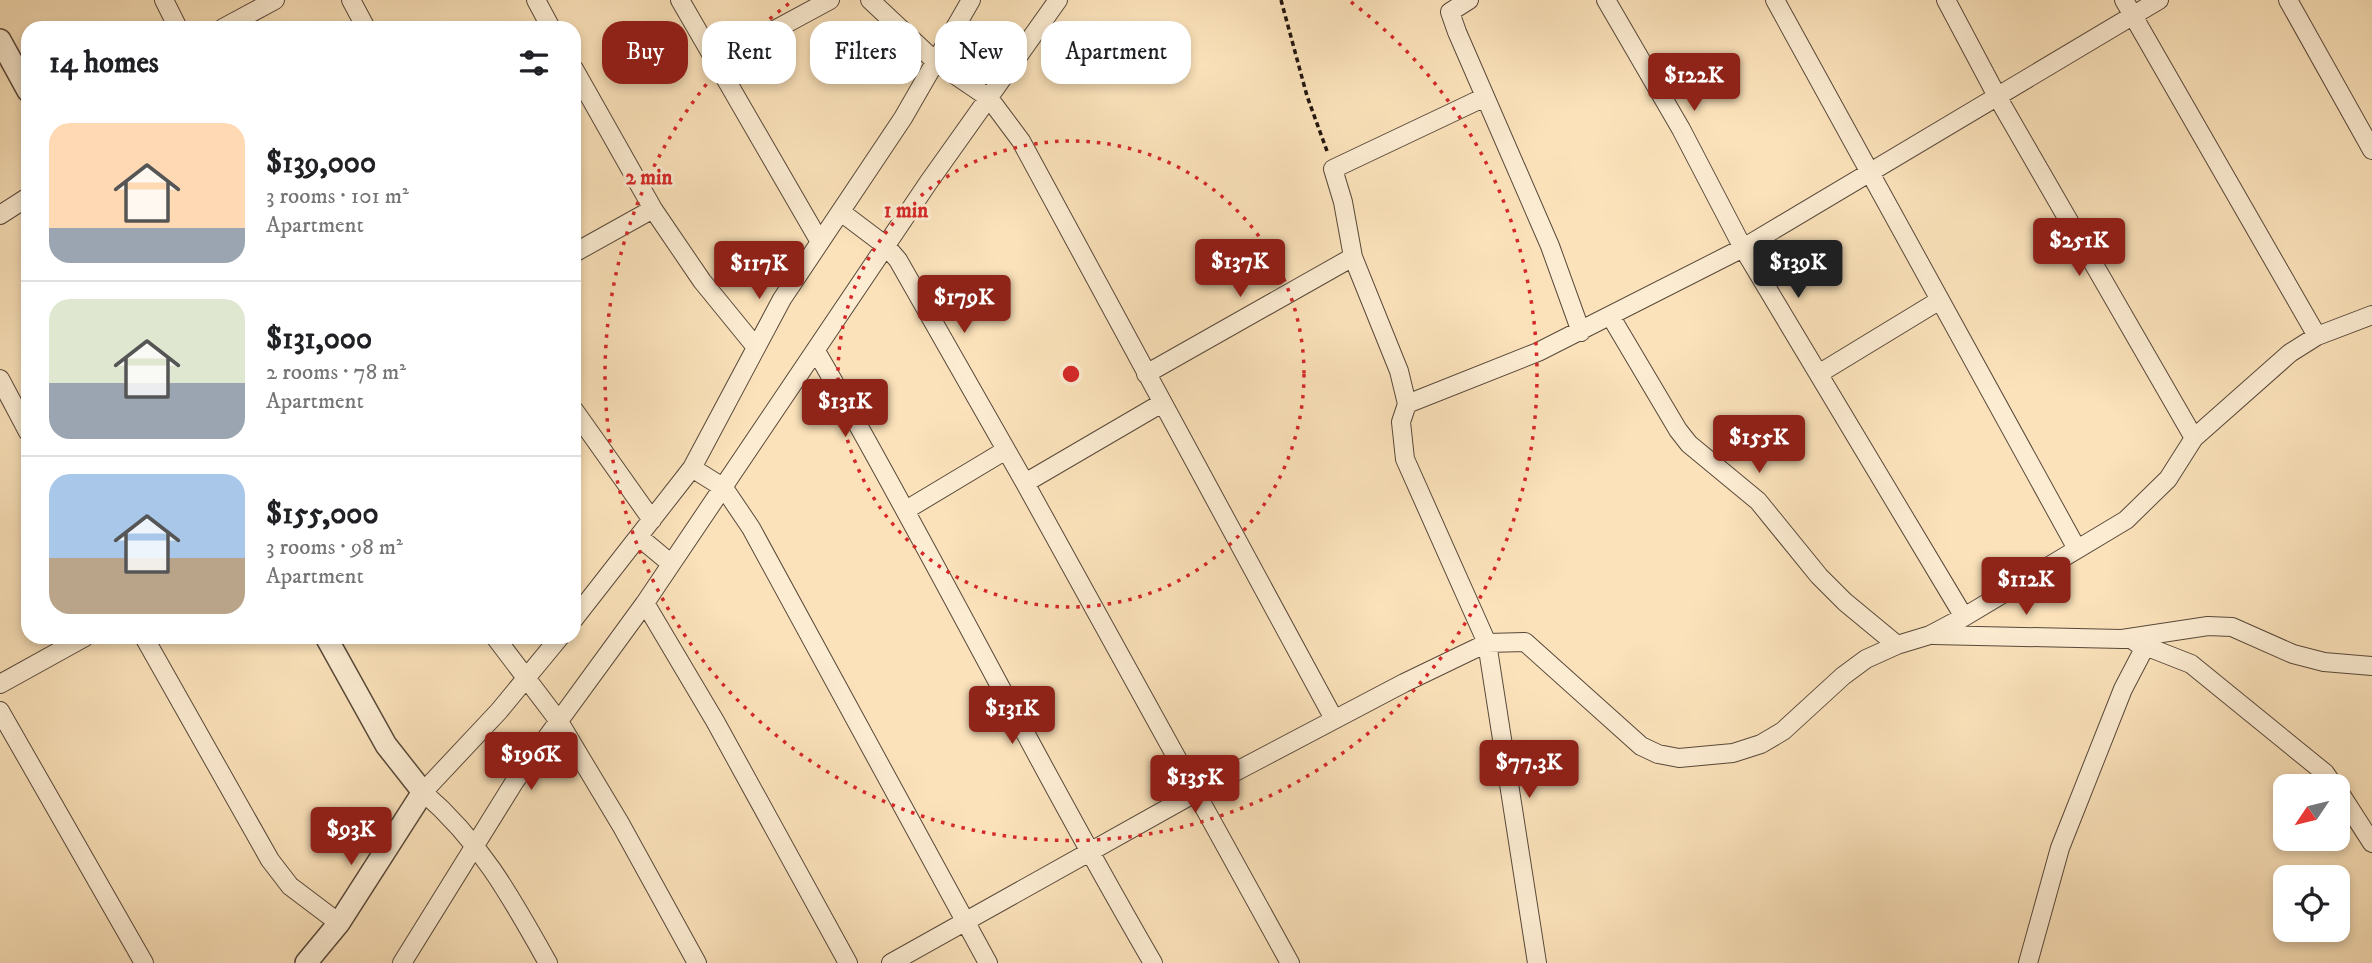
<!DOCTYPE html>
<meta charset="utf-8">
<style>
:root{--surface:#fff;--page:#f6f6f6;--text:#202124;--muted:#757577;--line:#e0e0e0;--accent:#8f2418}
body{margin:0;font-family:"IM FELL DW Pica",serif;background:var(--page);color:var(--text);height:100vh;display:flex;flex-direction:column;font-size:26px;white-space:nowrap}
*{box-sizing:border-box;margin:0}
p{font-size:23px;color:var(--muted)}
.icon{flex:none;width:38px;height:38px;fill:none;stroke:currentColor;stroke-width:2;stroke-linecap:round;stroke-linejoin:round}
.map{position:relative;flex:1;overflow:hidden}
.details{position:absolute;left:21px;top:21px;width:560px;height:623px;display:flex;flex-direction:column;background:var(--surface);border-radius:21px;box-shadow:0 4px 10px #0003}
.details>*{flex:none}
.guide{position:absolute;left:602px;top:21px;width:665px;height:63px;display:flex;gap:14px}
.needle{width:46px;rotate:235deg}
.controls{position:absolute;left:2273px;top:774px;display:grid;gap:14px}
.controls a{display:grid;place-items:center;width:77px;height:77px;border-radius:14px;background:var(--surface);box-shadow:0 4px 10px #0003;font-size:35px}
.price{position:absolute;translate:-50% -60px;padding:0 16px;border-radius:7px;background:var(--accent);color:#fff;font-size:23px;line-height:46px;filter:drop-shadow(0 2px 4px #0008)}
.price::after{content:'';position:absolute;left:50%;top:42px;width:21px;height:16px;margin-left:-10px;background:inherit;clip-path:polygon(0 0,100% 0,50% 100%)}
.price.current{background:#222;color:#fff}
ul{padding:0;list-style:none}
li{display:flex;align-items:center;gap:21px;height:175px;padding:0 28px}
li+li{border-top:2px solid var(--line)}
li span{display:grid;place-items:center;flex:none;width:196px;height:140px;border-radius:21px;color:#555}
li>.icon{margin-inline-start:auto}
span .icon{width:84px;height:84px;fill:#fffc;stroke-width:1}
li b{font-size:30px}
h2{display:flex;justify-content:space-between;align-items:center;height:84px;padding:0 28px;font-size:30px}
.tag{padding:0 24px;border-radius:21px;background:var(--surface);box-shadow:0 4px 10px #0003;font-size:24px;line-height:63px}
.tag.current{background:var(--accent);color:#fff}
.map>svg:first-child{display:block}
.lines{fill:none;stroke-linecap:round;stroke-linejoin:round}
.minor-casing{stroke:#58483a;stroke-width:20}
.tertiary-casing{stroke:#58483a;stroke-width:24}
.path{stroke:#22150f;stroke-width:3.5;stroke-dasharray:5 3.5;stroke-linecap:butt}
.minor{stroke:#fcecd2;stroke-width:18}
.tertiary{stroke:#fcecd2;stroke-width:21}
.ring{fill:none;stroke:#d62828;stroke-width:3.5;stroke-dasharray:3.5 7}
.centre{fill:#d62828;stroke:#fcecd2;stroke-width:3.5}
.ring-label{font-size:21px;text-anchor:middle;font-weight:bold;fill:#d62828;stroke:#fcecd2;stroke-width:6;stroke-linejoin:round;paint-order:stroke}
</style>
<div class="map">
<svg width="2372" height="963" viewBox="0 0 2372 963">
<rect width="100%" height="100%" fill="#fbe2ba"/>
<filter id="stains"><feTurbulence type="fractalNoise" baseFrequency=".00286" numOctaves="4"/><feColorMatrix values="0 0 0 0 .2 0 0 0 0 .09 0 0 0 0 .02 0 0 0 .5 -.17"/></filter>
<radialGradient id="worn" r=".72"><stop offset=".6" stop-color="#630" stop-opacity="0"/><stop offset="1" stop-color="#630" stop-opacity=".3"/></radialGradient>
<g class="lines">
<defs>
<path id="minor" d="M164,0L178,28
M351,0L366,28
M536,0L551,28
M680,0L820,242
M870,0L936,62L989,98L1021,141L1334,719
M1469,0L1450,12L1457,32L1550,246L1581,332
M1606,0L1681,129L1743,248L1964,617
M1775,0L2077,549
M1946,0L1998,98L2194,438
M2124,0L2317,336
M2288,0L2372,150
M223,28L275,0
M715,62L830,0
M574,69L653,209L702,281L755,346
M1485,97L1333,169L1343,202L1353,257L1399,371L1407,404L1401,422L1405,459L1487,643L1537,963
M841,212L886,246L898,260L1025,483L1290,963
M0,215L28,197
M574,253L653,209
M1611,317L1678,430L1689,444L1758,501L1819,576L1845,602L1897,645
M816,351C933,553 1036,762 1153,963
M1820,373L1940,300
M1146,374L1353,257
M0,379L28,432
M1407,404L1538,352L1743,248L2159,0
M574,410L652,520
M692,468L724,488L751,528L988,963
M1025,483L1162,403
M906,510L1006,450
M639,537L669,562
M645,603L715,721L848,963
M574,619L692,468L782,299L903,118L971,0
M1933,635L2122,639L2208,626L2232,627L2293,654L2324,662L2372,666
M144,637L270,860L290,886L339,923
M495,637L558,720L621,825L697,963
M2135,642L2191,664L2325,773L2334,786
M0,684L85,637
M0,711L144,963
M2338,790L2372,843
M402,963L515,781L645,603L928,183L1058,0
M548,963C511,897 481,842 423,792L499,711L560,637
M891,963L1195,793L1404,683L1487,643L1525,642L1641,746L1658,754L1679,758L1733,753L1761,744L1783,731L1843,676L1866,659L1897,645L1930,635L1964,617L2126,520L2168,479L2194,438L2290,353L2317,336L2372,315
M2028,963L2060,848L2123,689L2146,645"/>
<path id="tertiary" d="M0,40L28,91
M306,963L339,923L423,792L386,745L326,637"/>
</defs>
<use href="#minor" class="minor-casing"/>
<use href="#tertiary" class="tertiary-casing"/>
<path class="path" d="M1281,0L1307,96L1327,151"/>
<use href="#minor" class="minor"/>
<use href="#tertiary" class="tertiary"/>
</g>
<g class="ring">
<circle cx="1071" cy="374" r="233"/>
<path d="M1351 2A466 466 0 1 1 791 2"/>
</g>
<circle cx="1071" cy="374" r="10" class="centre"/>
<g class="ring-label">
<text x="649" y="184">2 min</text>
<text x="906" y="217">1 min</text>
</g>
<rect width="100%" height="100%" filter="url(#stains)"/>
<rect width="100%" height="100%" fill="url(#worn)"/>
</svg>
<div class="controls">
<a><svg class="needle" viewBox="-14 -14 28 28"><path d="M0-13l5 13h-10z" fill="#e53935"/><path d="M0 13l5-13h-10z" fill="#757577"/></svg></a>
<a><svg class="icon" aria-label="locate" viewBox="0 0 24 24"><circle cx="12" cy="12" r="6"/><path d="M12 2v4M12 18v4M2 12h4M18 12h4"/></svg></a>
</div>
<b class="price" style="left:1694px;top:113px">$122K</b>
<b class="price" style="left:2079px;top:278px">$251K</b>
<b class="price" style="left:1240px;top:299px">$137K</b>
<b class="price current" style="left:1798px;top:300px">$139K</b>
<b class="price" style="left:759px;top:301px">$117K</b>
<b class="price" style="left:964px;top:335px">$179K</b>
<b class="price" style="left:845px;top:439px">$131K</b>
<b class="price" style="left:1759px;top:475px">$155K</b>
<b class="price" style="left:2026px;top:617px">$112K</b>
<b class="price" style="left:1012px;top:746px">$131K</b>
<b class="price" style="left:531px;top:792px">$196K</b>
<b class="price" style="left:1529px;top:800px">$77.3K</b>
<b class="price" style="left:1195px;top:815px">$135K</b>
<b class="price" style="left:351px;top:867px">$93K</b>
<div class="guide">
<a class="tag current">Buy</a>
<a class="tag">Rent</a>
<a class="tag">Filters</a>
<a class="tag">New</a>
<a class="tag">Apartment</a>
</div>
<section class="details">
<h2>14 homes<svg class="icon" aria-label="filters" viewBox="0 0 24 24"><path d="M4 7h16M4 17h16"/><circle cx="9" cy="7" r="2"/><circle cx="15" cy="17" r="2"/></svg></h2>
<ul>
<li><span style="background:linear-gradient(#ffd9b3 75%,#9aa5b1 0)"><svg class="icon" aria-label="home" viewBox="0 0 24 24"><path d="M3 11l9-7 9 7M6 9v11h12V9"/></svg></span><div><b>$139,000</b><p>3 rooms · 101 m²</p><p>Apartment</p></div></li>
<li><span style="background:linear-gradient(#dfe7d0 60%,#9aa5b1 0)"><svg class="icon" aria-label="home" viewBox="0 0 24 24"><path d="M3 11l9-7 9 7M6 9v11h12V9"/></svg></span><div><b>$131,000</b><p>2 rooms · 78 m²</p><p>Apartment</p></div></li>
<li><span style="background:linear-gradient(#a9c7e8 60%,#b9a48a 0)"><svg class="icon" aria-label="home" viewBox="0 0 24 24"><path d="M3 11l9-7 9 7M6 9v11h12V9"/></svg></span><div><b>$155,000</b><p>3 rooms · 98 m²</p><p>Apartment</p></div></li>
</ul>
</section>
</div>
